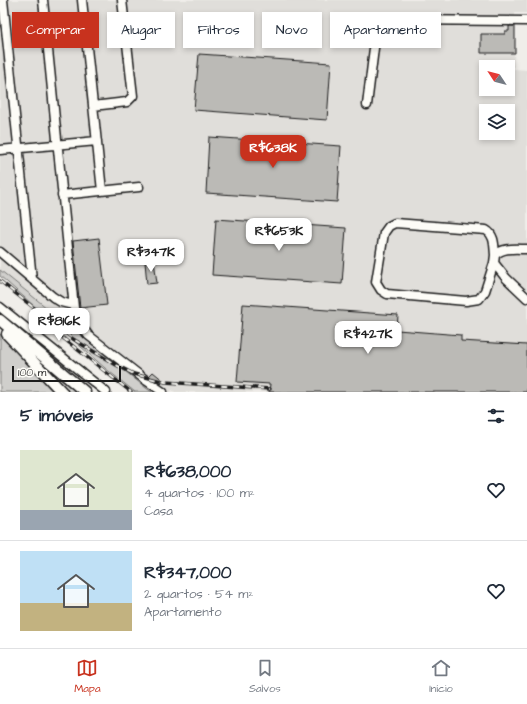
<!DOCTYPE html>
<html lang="pt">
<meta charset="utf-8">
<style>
:root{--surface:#fff;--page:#f6f6f7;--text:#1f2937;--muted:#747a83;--line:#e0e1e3;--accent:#c8321e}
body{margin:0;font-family:"Architects Daughter",sans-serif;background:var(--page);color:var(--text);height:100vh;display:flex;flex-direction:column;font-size:15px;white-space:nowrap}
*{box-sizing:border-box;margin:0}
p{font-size:13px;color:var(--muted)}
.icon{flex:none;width:22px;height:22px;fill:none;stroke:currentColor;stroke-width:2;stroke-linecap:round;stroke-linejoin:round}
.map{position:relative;height:392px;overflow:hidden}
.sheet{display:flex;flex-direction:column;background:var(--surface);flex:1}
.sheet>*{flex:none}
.guide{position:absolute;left:12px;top:12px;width:503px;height:36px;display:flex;gap:8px}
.needle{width:26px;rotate:306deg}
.buttons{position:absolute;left:479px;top:60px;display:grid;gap:8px}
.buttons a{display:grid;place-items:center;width:36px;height:36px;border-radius:0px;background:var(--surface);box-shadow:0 2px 6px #0003;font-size:20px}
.scale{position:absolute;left:12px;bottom:10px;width:109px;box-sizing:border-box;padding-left:4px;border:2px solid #1c1c1c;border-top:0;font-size:11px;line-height:14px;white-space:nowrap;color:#1c1c1c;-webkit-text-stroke:3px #fdfcf7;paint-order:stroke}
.price{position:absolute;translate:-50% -34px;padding:0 9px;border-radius:8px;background:#fff;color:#222;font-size:13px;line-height:26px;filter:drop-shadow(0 1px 2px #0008)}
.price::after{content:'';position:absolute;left:50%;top:24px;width:12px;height:9px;margin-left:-6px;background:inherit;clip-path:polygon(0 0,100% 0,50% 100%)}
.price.current{background:var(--accent);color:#fff}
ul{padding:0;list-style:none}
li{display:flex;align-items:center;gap:12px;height:100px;padding:0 20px}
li+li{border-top:1px solid var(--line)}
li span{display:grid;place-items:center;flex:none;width:112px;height:80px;border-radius:0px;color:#555}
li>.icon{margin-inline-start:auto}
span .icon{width:48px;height:48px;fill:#fffc;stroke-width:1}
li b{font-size:17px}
h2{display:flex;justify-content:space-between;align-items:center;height:48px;padding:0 20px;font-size:17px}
.chip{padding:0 14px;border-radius:0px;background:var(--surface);box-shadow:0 2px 6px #0003;font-size:14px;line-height:36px}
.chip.current{background:var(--accent);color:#fff}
.dock{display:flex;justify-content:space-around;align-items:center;height:56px;border-top:1px solid var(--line);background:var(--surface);font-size:11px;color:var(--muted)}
.dock a{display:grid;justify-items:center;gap:2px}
.dock .current{color:var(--accent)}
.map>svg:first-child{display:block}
.built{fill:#e0deda;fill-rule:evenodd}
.green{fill:#d0cfcc;stroke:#767674}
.building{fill:#bbbab6;stroke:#1c1c1c}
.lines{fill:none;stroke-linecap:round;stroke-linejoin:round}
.minor-casing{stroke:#1c1c1c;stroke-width:11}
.major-casing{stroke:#1c1c1c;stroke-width:13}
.minor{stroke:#fdfcf7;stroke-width:8}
.major{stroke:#fdfcf7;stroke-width:10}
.rail-casing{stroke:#1c1c1c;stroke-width:3.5}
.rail{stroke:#fdfcf7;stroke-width:2;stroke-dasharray:6;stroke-linecap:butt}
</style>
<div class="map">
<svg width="527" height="392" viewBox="0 0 527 392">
<rect width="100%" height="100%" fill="#f0eeea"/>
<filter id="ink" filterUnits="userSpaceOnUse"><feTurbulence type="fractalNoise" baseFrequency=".025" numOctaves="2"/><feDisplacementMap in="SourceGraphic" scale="8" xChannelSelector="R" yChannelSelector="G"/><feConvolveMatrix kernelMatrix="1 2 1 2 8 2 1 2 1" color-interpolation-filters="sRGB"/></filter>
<g filter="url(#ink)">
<path class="built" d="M0,0H527V13H515L514,69L527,70V392H175L172,390L171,392H152L146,388L0,270ZM486,67H508V89H486ZM486,111H508V133H486Z"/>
<path class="green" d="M0,270L146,388L152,392H135L105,368L0,276Z
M0,334L53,392H0Z
M41,360L79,392H67L40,362Z"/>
<path class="building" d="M509,26H515V53H481V34H505V31H509Z
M199,54L331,63L327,120L194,110Z
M209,137L341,146L337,202L206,193Z
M216,219L346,228L342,284L212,275Z
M99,238L107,305L80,308L73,241Z
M154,261L157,283L147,284L145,262Z
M243,304L398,315L397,330L461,335V341L527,345V392H269L270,384L237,382Z
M153,372L164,381L161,384L149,376Z"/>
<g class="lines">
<defs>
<path id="minor" d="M3,0L32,279
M43,0L74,308L78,321L88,335L147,381L163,392
M82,0L102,191
M367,105L375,40L378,30L384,24L396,20L527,21
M93,106L127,102L133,96L122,0
M0,150L97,141
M62,195L139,187
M527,249C516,249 503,247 495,255L494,263L506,278L527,298
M0,252L53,297L61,302L73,305
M494,263L485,291L479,299L466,301L387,294L381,290L376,282L384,233L389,226L395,223L486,230C495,235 494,246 495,255
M0,307L106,392"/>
<path id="major" d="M0,320L85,392
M7,334L62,392"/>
</defs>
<use href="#minor" class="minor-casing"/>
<use href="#major" class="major-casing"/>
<use href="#minor" class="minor"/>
<use href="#major" class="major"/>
<defs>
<path id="rail" d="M0,281L73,339L118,366L134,374L165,382L270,389
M63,338L131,392"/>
</defs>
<use href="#rail" class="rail-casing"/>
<use href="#rail" class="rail"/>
</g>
</g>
</svg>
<div class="buttons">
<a><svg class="needle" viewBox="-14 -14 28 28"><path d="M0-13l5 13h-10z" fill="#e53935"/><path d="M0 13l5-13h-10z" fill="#747a83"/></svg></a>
<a><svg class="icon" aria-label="layers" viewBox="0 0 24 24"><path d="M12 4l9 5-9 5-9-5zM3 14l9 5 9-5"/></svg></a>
</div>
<div class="scale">100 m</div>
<b class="price current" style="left:273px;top:169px">R$638K</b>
<b class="price" style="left:279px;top:252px">R$653K</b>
<b class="price" style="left:151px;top:273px">R$347K</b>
<b class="price" style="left:59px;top:342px">R$816K</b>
<b class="price" style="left:368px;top:355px">R$427K</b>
<div class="guide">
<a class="chip current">Comprar</a>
<a class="chip">Alugar</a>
<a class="chip">Filtros</a>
<a class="chip">Novo</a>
<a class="chip">Apartamento</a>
</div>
</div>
<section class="sheet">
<h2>5 imóveis<svg class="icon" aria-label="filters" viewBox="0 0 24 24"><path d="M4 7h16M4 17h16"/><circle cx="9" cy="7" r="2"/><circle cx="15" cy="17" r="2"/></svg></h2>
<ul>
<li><span style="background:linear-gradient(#dfe7d0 75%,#9aa5b1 0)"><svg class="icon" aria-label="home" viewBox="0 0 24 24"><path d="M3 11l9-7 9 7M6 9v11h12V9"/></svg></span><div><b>R$638,000</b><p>4 quartos · 100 m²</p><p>Casa</p></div><svg class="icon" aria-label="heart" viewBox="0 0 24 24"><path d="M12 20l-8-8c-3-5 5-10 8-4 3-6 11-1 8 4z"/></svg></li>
<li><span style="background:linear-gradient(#bfe0f5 65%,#c2b280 0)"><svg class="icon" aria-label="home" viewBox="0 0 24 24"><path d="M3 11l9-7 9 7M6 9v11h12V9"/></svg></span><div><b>R$347,000</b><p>2 quartos · 54 m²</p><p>Apartamento</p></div><svg class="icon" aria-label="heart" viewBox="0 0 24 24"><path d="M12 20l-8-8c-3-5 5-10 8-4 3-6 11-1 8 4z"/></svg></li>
</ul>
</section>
<nav class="dock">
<a class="current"><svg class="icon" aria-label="map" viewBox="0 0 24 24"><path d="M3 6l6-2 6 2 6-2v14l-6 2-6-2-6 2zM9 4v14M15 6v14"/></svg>Mapa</a>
<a><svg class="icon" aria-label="saved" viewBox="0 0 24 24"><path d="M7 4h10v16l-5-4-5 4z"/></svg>Salvos</a>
<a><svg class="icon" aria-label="home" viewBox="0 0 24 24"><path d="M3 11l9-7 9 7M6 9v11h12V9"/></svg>Início</a>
</nav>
